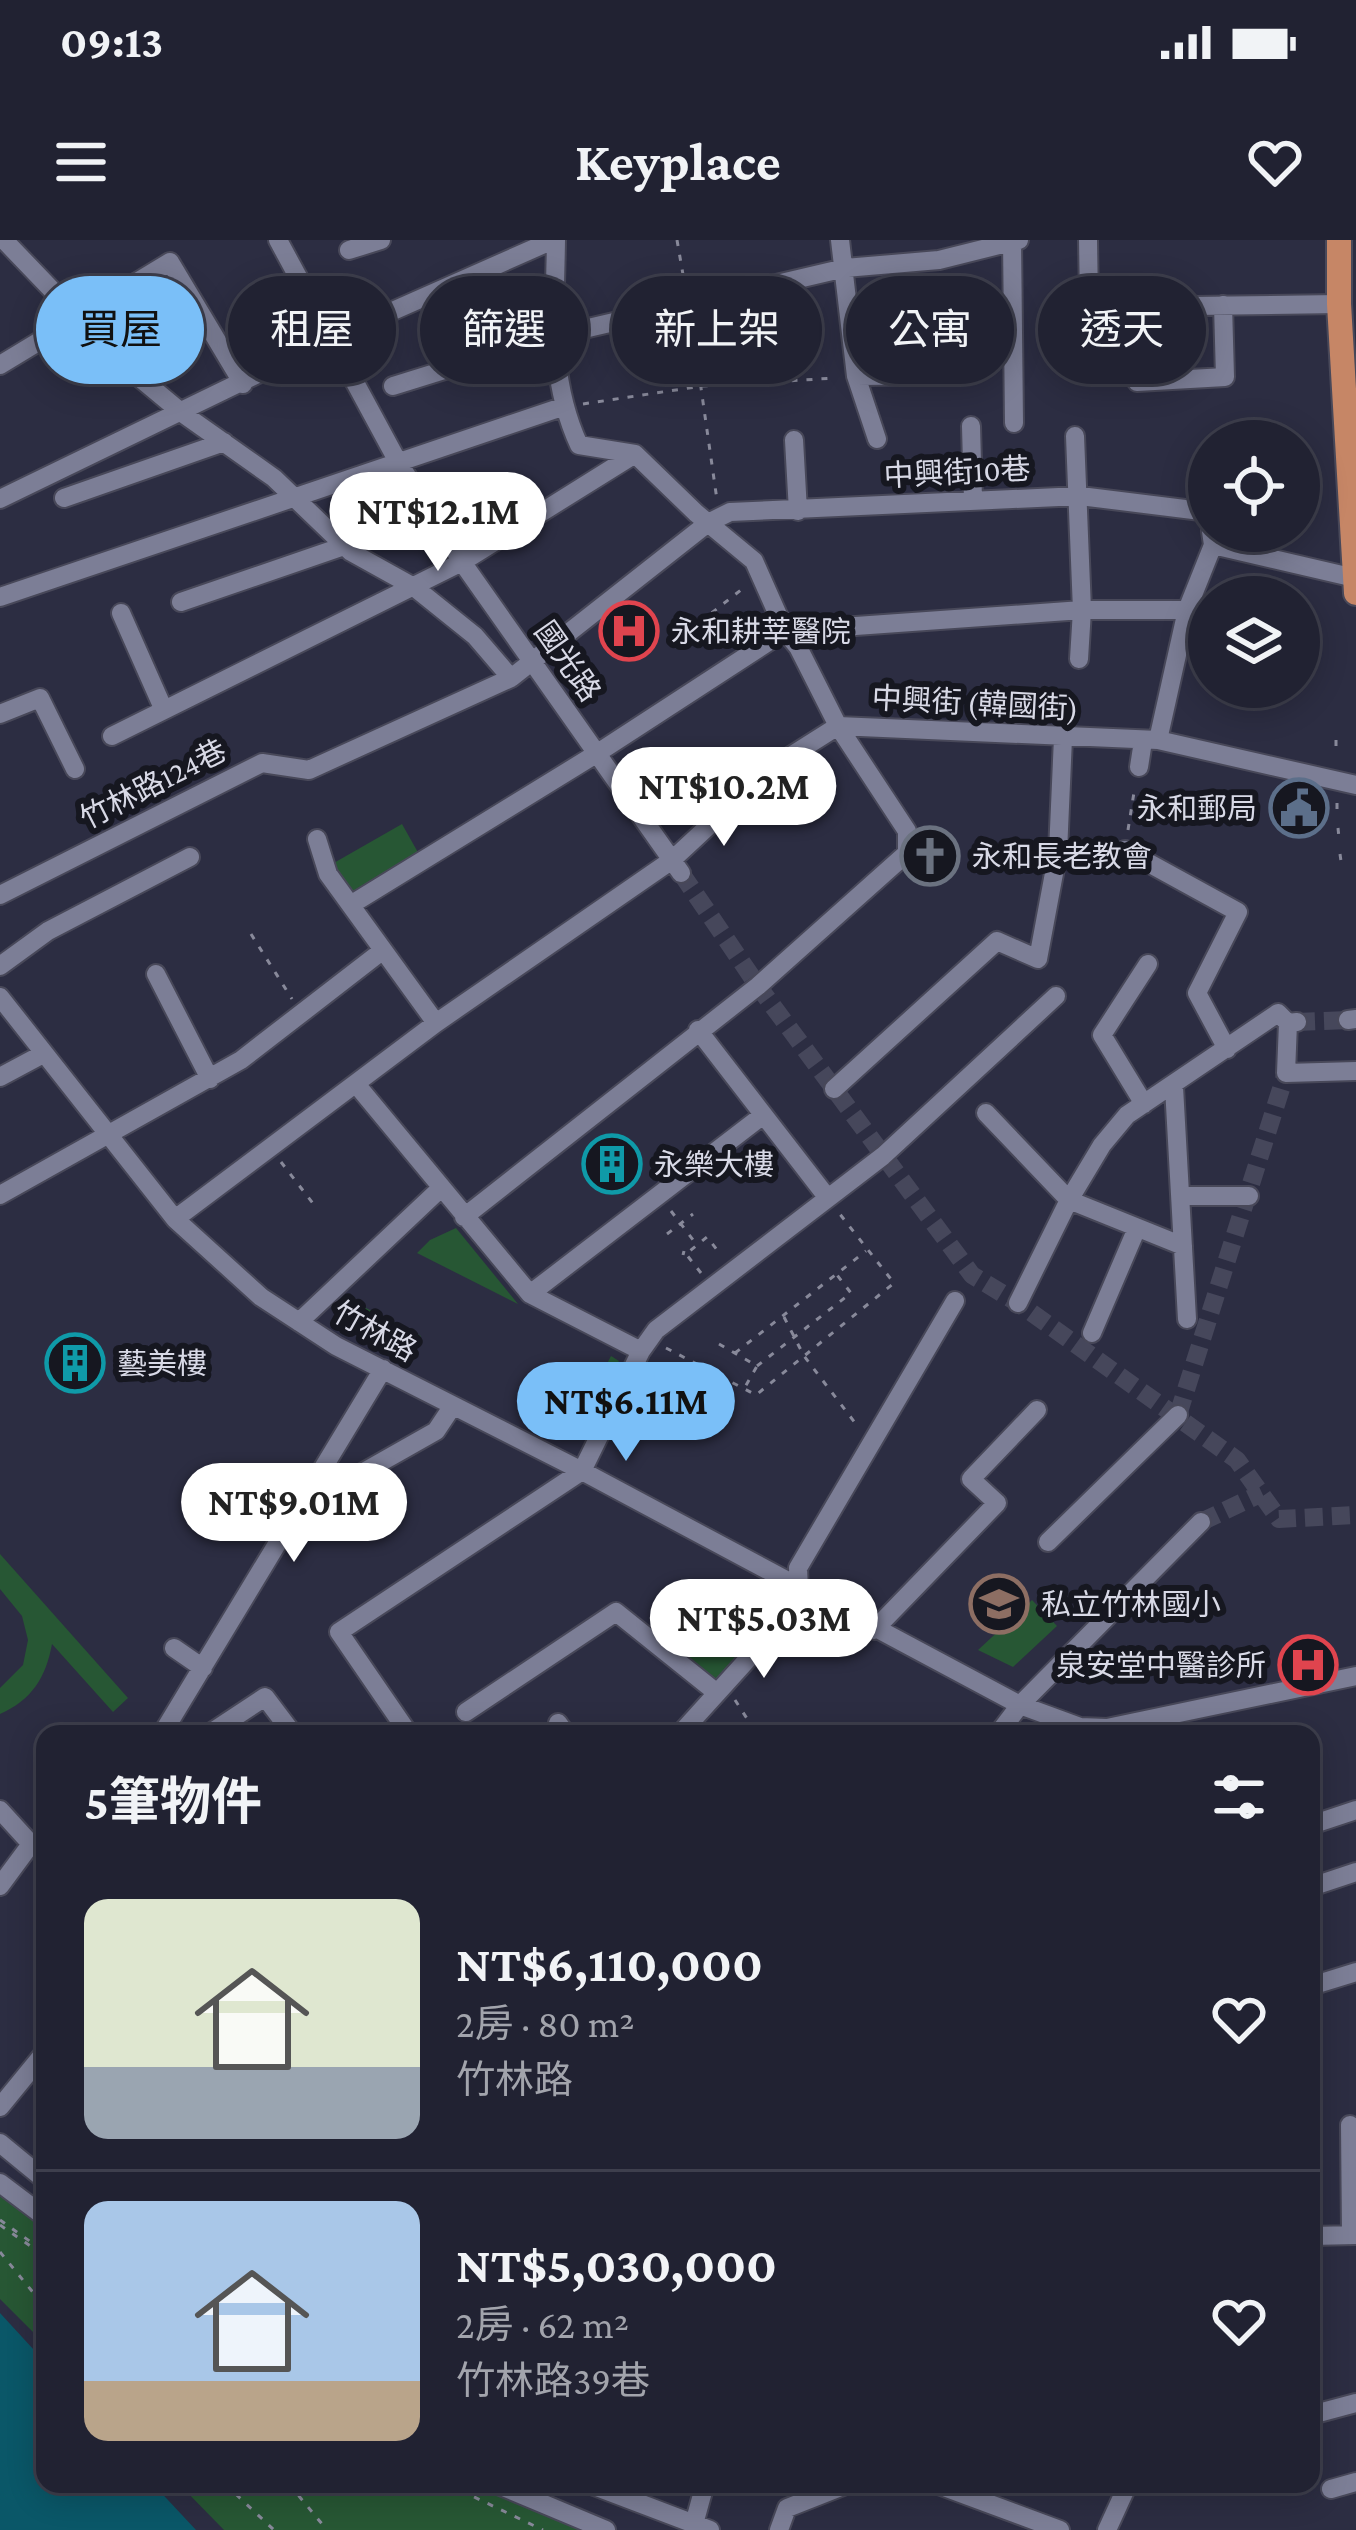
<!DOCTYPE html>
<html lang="zh-TW">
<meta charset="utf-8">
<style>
:root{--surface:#212232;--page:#2d2f3e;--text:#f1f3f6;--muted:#a2a4ac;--line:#3e3f4d;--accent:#7abff8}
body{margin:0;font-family:"Crimson Pro","Noto Sans TC",serif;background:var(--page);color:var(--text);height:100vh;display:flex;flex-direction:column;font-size:45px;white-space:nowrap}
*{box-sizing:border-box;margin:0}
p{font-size:39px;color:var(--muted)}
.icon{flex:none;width:66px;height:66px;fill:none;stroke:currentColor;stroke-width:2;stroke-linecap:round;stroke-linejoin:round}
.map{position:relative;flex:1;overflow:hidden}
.panel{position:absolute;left:36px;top:1485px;width:1284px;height:768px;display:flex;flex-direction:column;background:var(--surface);border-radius:24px;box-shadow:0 6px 30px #0003,0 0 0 3px var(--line)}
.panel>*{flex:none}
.hud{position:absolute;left:36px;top:36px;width:1284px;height:108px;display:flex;gap:24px}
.tools{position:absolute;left:1188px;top:180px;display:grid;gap:24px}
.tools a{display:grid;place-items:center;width:132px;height:132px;border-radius:50%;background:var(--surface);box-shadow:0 6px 30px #0003,0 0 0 3px var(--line);font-size:60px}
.price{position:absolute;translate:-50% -102px;padding:0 27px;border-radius:42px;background:#fff;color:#222;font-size:39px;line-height:78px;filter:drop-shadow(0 3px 6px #0008)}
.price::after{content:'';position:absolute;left:50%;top:72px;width:36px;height:27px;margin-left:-18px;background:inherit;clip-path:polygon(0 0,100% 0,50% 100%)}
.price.selected{background:var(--accent);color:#111}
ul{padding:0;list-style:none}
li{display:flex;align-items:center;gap:36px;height:300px;padding:0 48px}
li+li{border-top:3px solid var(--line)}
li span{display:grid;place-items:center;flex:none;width:336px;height:240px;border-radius:24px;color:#555}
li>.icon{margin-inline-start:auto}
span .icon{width:144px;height:144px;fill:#fffc;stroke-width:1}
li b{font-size:51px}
h2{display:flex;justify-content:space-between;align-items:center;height:144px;padding:0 48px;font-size:51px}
.pill{padding:0 42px;border-radius:54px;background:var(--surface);box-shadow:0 6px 30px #0003,0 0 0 3px var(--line);font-size:42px;line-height:108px}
.pill.selected{background:var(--accent);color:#111}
.status{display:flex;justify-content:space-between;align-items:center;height:84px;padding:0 60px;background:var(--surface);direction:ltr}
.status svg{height:33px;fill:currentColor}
header{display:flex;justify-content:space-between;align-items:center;height:156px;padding:0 48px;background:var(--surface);font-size:54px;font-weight:700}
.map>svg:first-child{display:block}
.green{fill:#275734}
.water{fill:#0a5768}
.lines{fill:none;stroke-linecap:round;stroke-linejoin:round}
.minor-tunnel{stroke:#46475b;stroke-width:18;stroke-dasharray:18 9;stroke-linecap:butt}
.minor-casing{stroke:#484859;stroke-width:22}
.major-casing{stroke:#484859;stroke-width:28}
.path{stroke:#88899a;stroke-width:3;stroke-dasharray:6 9;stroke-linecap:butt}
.minor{stroke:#7c7e96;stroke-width:18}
.major{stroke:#c68666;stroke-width:24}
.labels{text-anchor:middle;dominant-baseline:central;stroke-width:12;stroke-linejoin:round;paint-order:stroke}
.street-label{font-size:30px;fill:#d8d9e6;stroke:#161720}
.poi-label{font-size:30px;fill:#d8d9e6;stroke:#161720;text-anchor:start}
</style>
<div class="status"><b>09:13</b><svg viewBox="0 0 49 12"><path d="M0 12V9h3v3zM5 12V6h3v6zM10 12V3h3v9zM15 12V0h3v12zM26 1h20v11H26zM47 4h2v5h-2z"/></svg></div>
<header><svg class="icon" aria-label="menu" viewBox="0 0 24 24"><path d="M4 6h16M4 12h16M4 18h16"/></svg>Keyplace<svg class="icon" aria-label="heart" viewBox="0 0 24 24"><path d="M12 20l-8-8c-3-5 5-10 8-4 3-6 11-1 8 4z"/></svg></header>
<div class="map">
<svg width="1356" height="2290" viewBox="0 0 1356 2290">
<rect width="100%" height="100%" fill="#2c2d42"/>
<path class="green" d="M402,584L420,616L353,654L332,624Z
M456,988L518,1064L417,1013L430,1000Z
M362,1066L421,1096L415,1108L356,1078Z
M611,1116L619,1121L590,1177L574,1189L542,1172L550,1156L582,1172Z
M0,1314L128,1458L113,1472L52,1404C46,1437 32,1460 0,1474V1448L23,1425L28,1400L22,1376L0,1349Z
M1032,1360L1057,1386L1013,1427L978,1410Z
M687,1365L745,1410L724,1437L709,1442L659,1400Z
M0,1936L45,1973V2104L0,2059Z
M179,2244H487L532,2267L610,2290H224Z"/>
<path class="water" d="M0,2073L45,2122V2244H153L196,2290H0Z"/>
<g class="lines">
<path class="minor-tunnel" d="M681,633L758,746L972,1035L1018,1063L1237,1220L1279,1279L1356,1275
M1297,782L1348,780
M1178,1175L1286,833
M1201,1282L1262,1253"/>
<defs>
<path id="minor" d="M4,0L122,123L182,173L274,238L351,312L414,347L475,396L511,438
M278,0L398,222L462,322L681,633
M840,0L856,136L877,199
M1012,0L1014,183
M1088,0L1090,122
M349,10L381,0
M1113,67L1339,64
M1134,121L1137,142L1225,137L1223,65
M0,125L170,22L243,144
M856,136L966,135
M393,146L554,96L845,28L939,20L1019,0
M971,186L973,260
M1075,196L1082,370L1079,419
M794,200L798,271
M64,258L224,202
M0,259L334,97L553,0
M1213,305L1355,338
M0,357L562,167
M181,362L344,306
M121,373L163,468
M0,474L40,458L75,529
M112,496L462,322L635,214
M1158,500L1187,370L1213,305L1211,291
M1139,527L1143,501
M317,599L328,634L436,783
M1125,610L1238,672L1197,753L1227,809
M0,655L262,523L309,530L511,438L708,283L730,272L1080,256L1209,272
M352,664L596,514L785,391L1082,370H1187
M0,726L48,691L190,617
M156,734L210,839
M0,757L175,979L261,1057L336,1106L582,1231L1020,1465L1080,1487L1107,1488L1356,1436
M1348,780L1356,779
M1288,783L1286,833L1356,831
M698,790L827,957
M0,837L43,814
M356,844L530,1054L641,1111
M1174,847L1187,1079
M834,849L997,701L1038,719L1058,612L1063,498
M1144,864L1102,795L1148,724
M986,873L1069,960L1183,1006
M0,955L241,820L382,711
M1181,956H1249
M464,977L758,746L907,613V591L838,486L798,407L785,391L754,321L696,273L635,214L579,205C548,138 555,72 556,0
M175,979L436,783L672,620L770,529L838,486L1158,500L1356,545
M530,1054L762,876
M1018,1063L1069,960L1102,905L1127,875L1278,773L1288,783L1297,782
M299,1082L441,948
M1092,1093L1137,988
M305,1254L323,1255L436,1191L452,1167
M1048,1302L1178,1175
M874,1390L997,1263L971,1239L1037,1170
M174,1408L203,1428
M466,1472L616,1372L717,1453
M558,1483L566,1494
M162,1494L383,1129
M209,1494L265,1457L293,1494
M409,1494L339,1392L582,1231L641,1111L656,1090L883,916L1056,756
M680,1494L747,1420L799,1348L798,1328L955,1061
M998,1494L1020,1465L1201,1282
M0,1570L31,1604L45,1611
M1311,1585L1356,1570
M0,1646L31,1604
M1311,1647L1356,1632
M1311,1746L1356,1732
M0,1867L45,1812
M1350,1885L1351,1995
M0,1903L45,1940
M0,1943L45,1977
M1311,1996L1356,1995
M1311,2175L1356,2163
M496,2244L606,2290
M589,2244L710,2290
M936,2244L1060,2290
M1331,2249L1356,2242
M694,2284L705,2244
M779,2290L787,2268L848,2244
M1107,2290L1128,2244"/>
<path id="major" d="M1339,0V64L1356,353"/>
</defs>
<use href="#minor" class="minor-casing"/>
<use href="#major" class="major-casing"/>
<path class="path" d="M677,0L685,46
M692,85L717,260
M583,164L702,146L836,138
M700,382L746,346
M1336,500V515
M1337,563V572
M1338,588L1339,598
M1128,590L1135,546
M1340,614L1341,621
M251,694L292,759
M281,922L315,966
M671,971L697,1005
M667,994L693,974
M683,1015L684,1011
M701,1033L686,1014L707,997L721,1015
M784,1077L804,1116L859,1188
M719,1104L757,1126L745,1147
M666,1108L756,1155L894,1043L839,973
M735,1113L866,1011
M757,1126L851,1053L837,1035
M642,1155L695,1183L718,1137
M735,1460L757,1494
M0,1980L45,2012
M0,1985L45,2016
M0,2012L45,2067
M225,2244L274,2290
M289,2244L327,2290
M447,2244L543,2290"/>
<use href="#minor" class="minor"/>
<use href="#major" class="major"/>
</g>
<defs>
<symbol id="hospital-ring" viewBox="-11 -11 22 22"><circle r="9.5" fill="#161720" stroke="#e0444e" stroke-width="1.5"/><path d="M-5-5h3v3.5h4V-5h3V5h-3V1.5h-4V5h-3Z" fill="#e0444e"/></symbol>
<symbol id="civic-ring" viewBox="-11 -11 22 22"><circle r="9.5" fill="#161720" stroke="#5c6f8a" stroke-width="1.5"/><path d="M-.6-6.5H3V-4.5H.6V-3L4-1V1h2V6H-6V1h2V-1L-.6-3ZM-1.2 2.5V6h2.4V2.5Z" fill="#5c6f8a"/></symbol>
<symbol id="church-ring" viewBox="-11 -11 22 22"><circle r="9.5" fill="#161720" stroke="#6b7280" stroke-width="1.5"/><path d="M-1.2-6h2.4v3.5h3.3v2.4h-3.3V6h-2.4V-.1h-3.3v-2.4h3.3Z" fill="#6b7280"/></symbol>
<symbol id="building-ring" viewBox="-11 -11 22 22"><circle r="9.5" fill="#161720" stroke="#0f9aa8" stroke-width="1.5"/><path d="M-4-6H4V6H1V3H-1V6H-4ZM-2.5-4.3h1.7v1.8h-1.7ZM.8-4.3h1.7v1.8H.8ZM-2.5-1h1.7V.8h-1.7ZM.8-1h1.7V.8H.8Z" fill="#0f9aa8"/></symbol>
<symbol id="school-ring" viewBox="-11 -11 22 22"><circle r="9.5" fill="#161720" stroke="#8d6e63" stroke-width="1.5"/><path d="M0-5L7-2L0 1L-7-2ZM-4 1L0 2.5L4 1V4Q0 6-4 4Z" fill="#8d6e63"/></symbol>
</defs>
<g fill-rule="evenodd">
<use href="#hospital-ring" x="596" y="358" width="66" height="66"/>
<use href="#civic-ring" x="1266" y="535" width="66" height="66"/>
<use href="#church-ring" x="897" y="583" width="66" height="66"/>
<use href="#building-ring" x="579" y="891" width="66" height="66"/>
<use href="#building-ring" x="42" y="1090" width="66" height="66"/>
<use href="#school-ring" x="966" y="1331" width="66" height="66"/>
<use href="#hospital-ring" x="1275" y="1392" width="66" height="66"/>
</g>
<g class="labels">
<g class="street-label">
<text transform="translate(957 232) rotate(-3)">中興街10巷</text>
<text transform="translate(568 421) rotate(55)">國光路</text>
<text transform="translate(975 463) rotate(3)">中興街 (韓國街)</text>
<text transform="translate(153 544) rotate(-27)">竹林路124巷</text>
<text transform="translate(375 1091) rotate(29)">竹林路</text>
</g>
<g class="poi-label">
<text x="671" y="391">永和耕莘醫院</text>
<text x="1257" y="568" text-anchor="end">永和郵局</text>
<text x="972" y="616">永和長老教會</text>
<text x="654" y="924">永樂大樓</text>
<text x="117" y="1123">藝美樓</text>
<text x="1041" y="1364">私立竹林國小</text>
<text x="1266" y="1425" text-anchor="end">泉安堂中醫診所</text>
</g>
</g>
</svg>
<div class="tools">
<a><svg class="icon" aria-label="locate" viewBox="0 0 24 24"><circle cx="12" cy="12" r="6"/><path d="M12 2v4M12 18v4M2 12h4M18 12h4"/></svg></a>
<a><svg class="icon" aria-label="layers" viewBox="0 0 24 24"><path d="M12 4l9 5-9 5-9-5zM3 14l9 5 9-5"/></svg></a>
</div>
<b class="price" style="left:438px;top:334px">NT$12.1M</b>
<b class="price" style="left:724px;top:609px">NT$10.2M</b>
<b class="price selected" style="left:626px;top:1224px">NT$6.11M</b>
<b class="price" style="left:294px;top:1325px">NT$9.01M</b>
<b class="price" style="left:764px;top:1441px">NT$5.03M</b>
<div class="hud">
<a class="pill selected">買屋</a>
<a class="pill">租屋</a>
<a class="pill">篩選</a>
<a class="pill">新上架</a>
<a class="pill">公寓</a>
<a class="pill">透天</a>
</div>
<section class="panel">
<h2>5筆物件<svg class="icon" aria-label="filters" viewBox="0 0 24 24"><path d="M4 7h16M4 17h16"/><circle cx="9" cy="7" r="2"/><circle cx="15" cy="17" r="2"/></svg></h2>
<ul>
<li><span style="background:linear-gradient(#dfe7d0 70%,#9aa5b1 0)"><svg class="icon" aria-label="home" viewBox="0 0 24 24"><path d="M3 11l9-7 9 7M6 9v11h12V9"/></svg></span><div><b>NT$6,110,000</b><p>2房 · 80 m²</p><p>竹林路</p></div><svg class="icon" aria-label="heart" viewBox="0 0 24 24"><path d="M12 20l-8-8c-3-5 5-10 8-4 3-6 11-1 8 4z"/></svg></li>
<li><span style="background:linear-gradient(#a9c7e8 75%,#b9a48a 0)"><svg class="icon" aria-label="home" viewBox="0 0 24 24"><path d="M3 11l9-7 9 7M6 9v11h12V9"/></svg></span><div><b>NT$5,030,000</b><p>2房 · 62 m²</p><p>竹林路39巷</p></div><svg class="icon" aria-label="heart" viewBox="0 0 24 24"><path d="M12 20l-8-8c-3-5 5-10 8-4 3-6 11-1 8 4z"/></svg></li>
</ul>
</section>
</div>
